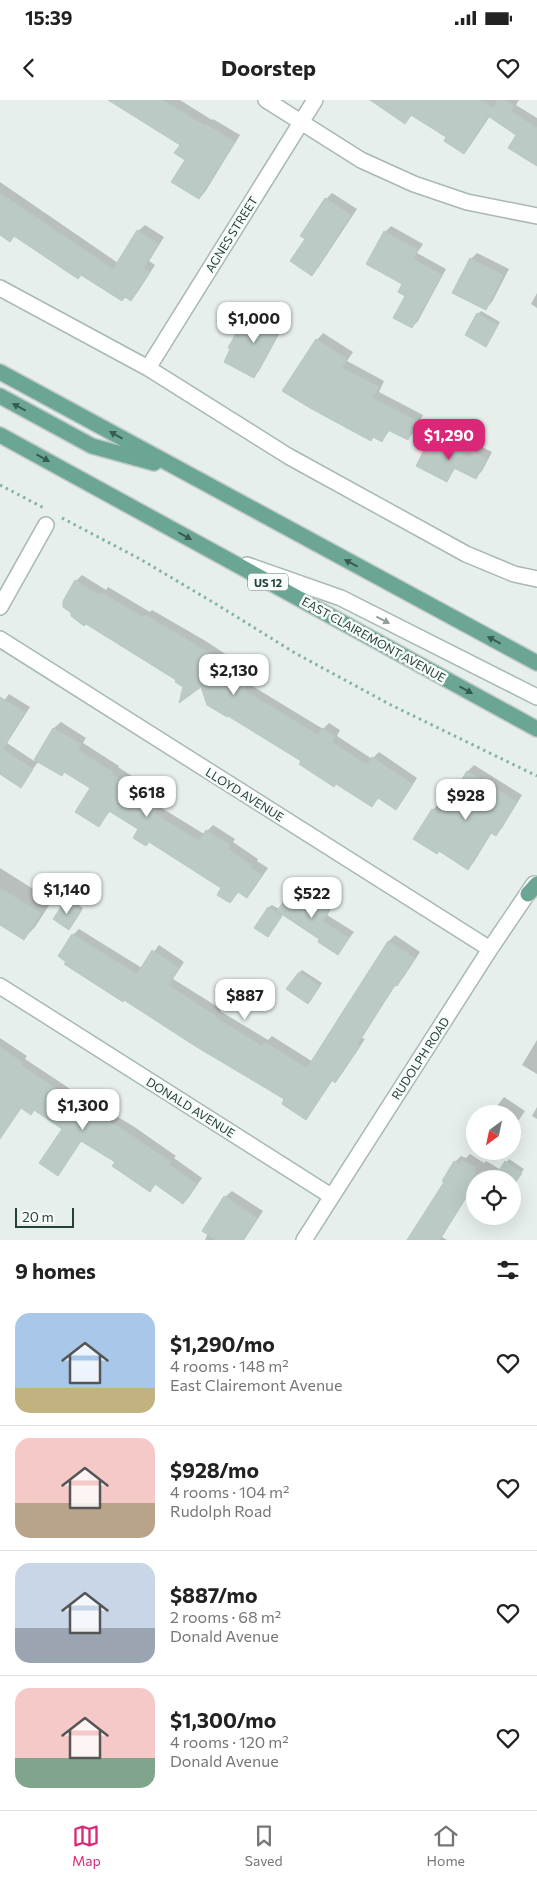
<!DOCTYPE html>
<meta charset="utf-8">
<style>
:root{--surface:#fff;--page:#f2f2f2;--text:#222;--muted:#767676;--line:#e0e0e0;--accent:#db2777}
body{margin:0;font-family:Commissioner,sans-serif;background:var(--page);color:var(--text);height:100vh;display:flex;flex-direction:column;font-size:19px;white-space:nowrap}
*{box-sizing:border-box;margin:0}
p{font-size:16px;color:var(--muted)}
.icon{flex:none;width:28px;height:28px;fill:none;stroke:currentColor;stroke-width:2;stroke-linecap:round;stroke-linejoin:round}
.map{position:relative;height:1140px;overflow:hidden}
.drawer{display:flex;flex-direction:column;background:var(--surface);flex:1}
.drawer>*{flex:none}
.needle{width:32px;rotate:213deg}
.fabs{position:absolute;left:466px;top:1005px;display:grid;gap:10px}
.fabs a{display:grid;place-items:center;width:55px;height:55px;border-radius:50%;background:var(--surface);box-shadow:0 5px 20px #0002;font-size:25px}
.scale{position:absolute;left:15px;bottom:12px;width:59px;box-sizing:border-box;padding-left:5px;border:2px solid #24423a;border-top:0;font-size:14px;line-height:18px;white-space:nowrap;color:#24423a;-webkit-text-stroke:4px #f7fbf9;paint-order:stroke}
.price{position:absolute;translate:-50% -42px;padding:0 11px;border-radius:10px;background:#fff;color:#222;font-size:16px;line-height:32px;filter:drop-shadow(0 1px 2px #0008)}
.price::after{content:'';position:absolute;left:50%;top:30px;width:15px;height:11px;margin-left:-8px;background:inherit;clip-path:polygon(0 0,100% 0,50% 100%)}
.price.on{background:var(--accent);color:#fff}
ul{padding:0;list-style:none}
li{display:flex;align-items:center;gap:15px;height:125px;padding:0 15px}
li+li{border-top:1px solid var(--line)}
li span{display:grid;place-items:center;flex:none;width:140px;height:100px;border-radius:15px;color:#555}
li>.icon{margin-inline-start:auto}
span .icon{width:60px;height:60px;fill:#fffc;stroke-width:1}
li b{font-size:21px}
h2{display:flex;justify-content:space-between;align-items:center;height:60px;padding:0 15px;font-size:21px}
.status{display:flex;justify-content:space-between;align-items:center;height:35px;padding:0 25px;background:var(--surface);direction:ltr}
.status svg{height:14px;fill:currentColor}
header{display:flex;justify-content:space-between;align-items:center;height:65px;padding:0 15px;background:var(--surface);font-size:22px;font-weight:700}
.menu{display:flex;justify-content:space-around;align-items:center;height:70px;border-top:1px solid var(--line);background:var(--surface);font-size:14px;color:var(--muted)}
.menu a{display:grid;justify-items:center;gap:2px}
.menu .on{color:var(--accent)}
.map>svg:first-child{display:block}
.shadow{fill:#0003}
.building{fill:#bbcac4;stroke:#b8c9c2}
.lines{fill:none;stroke-linecap:round;stroke-linejoin:round}
.minor-casing{stroke:#a8b8b2;stroke-width:18}
.major-casing{stroke:#c2cac8;stroke-width:18}
.path{stroke:#86b3a5;stroke-width:3;stroke-dasharray:2.5 4;stroke-linecap:butt}
.minor{stroke:#fff;stroke-width:15}
.major{stroke:#6aa596;stroke-width:15}
.oneway{fill:#365b51}
.oneway2{fill:#92a09c}
.labels{text-anchor:middle;dominant-baseline:central;stroke-width:5;stroke-linejoin:round;paint-order:stroke}
.shield{fill:#f7fbf9;stroke:#637a73;stroke-width:1}
.shield-label{font-size:11px;font-weight:bold;fill:#24423a}
.street-label{font-size:12px;fill:#24423a;stroke:#f7fbf9}
</style>
<div class="status"><b>15:39</b><svg viewBox="0 0 49 12"><path d="M0 12V9h3v3zM5 12V6h3v6zM10 12V3h3v9zM15 12V0h3v12zM26 1h20v11H26zM47 4h2v5h-2z"/></svg></div>
<header><svg class="icon" aria-label="back" viewBox="0 0 24 24"><path d="M15 5l-7 7 7 7"/></svg>Doorstep<svg class="icon" aria-label="heart" viewBox="0 0 24 24"><path d="M12 20l-8-8c-3-5 5-10 8-4 3-6 11-1 8 4z"/></svg></header>
<div class="map">
<svg width="537" height="1140" viewBox="0 0 537 1140">
<rect width="100%" height="100%" fill="#e6efeb"/>
<path class="shadow" d="M111,0H180L212,20L213,19L240,35L205,92L199,98L181,44Z
M388,0H496L499,2L500,0H519L516,5L537,18V64L518,34L490,16L470,46L464,53L448,37L412,14L405,22Z
M0,82L118,163L138,131L145,125L164,137L149,161L155,165L137,193L131,199L15,135L0,133Z
M332,93L357,109L318,168L312,174L306,139L326,99Z
M391,126L423,144L417,153L446,169L418,221L412,227L407,195L385,132Z
M477,153L509,169L492,202L486,208L471,159Z
M537,193V208L531,204Z
M267,204L289,216L259,271L253,276L241,226L246,221L253,225L262,210Z
M481,211L500,222L488,243L478,214Z
M323,233L353,252L347,261L384,281L379,292L423,315L414,332L407,339L390,330L382,340L374,336L371,339L317,240Z
M438,332L475,351L480,346L492,352L482,371L476,377L456,367L447,380L418,365L431,338Z
M82,475L106,490L108,487L150,512L152,510L204,540L256,574L249,584L323,629L329,623L340,630L337,636L372,659L379,652L417,678L401,703L395,708L379,697L371,706L303,660L202,585L184,587L76,481Z
M9,594L30,607L7,643L34,661L54,628L61,622L86,638L83,643L119,666L118,667L150,688L152,686L167,695L160,707L204,734L213,725L235,739L233,742L258,759L257,761L268,768L253,790L247,796L239,791L230,802L223,788L111,710L99,725L92,688L65,671L61,675L39,661L20,686L0,673V606Z
M474,665L522,695L502,728L496,734L492,732L474,762L468,768L433,710L439,703L446,708L468,671Z
M0,768L52,801L35,827L24,838L0,824Z
M300,781L334,804L327,815L354,832L338,853L321,839L283,814L270,833L256,828L269,807L272,805L279,809Z
M69,799L83,808L72,825L55,819Z
M79,829L142,868L159,845L184,862L173,879L221,909L220,911L268,940L272,936L313,962L389,841L395,835L420,852L403,878L396,884L362,938L365,939L341,975L335,981L333,980L311,1012L305,1018L286,999L73,835Z
M302,870L322,883L311,899L299,873Z
M0,938L27,956L25,959L93,1004L94,1003L133,1026L176,1056L174,1058L202,1078L189,1097L183,1103L156,1084L150,1090L117,1062L82,1040L58,1074L64,1029L34,1009L22,1007L4,1031L0,1029Z
M537,940V974L522,965Z
M504,997L525,1011L512,1030V1014H491Z
M537,1007V1019L532,1016Z
M470,1054L484,1063L486,1061L501,1070L509,1059L524,1069L513,1084L512,1079L500,1076L499,1079H475V1099L468,1095L442,1137L447,1140H420L455,1062L461,1056L466,1058Z
M232,1091L263,1111L244,1140H205L225,1097Z"/>
<path class="building" d="M108,0H163L205,26L206,24L235,42L199,99L171,82L185,60L174,53L180,45Z
M370,0H480L493,8L498,0H505L514,6L511,11L537,28V66L508,48L516,35L488,16L464,54L444,41L446,37L411,15L405,24Z
M0,93L113,169L137,130L158,144L143,168L150,172L131,201L125,197L122,201L81,175L78,179L14,136L10,142L0,135Z
M325,98L351,115L312,176L290,161L305,139L300,136Z
M384,131L418,150L413,159L442,175L412,228L393,218L405,196L398,192L402,184L366,164Z
M470,158L503,175L486,210L452,193Z
M261,209L285,222L254,278L224,262L230,249L228,248L240,226L249,231Z
M477,213L498,225L486,247L465,235Z
M316,239L347,259L342,268L379,287L373,298L417,321L408,340L388,330L382,342L373,337L371,341L310,308L282,291Z
M430,338L470,358L473,351L487,359L476,379L454,368L447,382L416,366Z
M75,480L100,495L101,492L143,517L146,515L198,546L251,580L244,590L318,635L322,628L335,636L332,642L367,665L372,657L413,684L396,710L378,698L372,707L336,684L334,687L299,664L301,661L228,616L227,617L207,605L201,587L179,603L183,587L175,582L176,580L86,524L84,526L71,516V513L63,507V501Z
M0,597L25,612L3,649L33,669L21,688L0,674Z
M53,628L81,644L78,650L113,672L112,674L143,694L145,691L162,702L154,713L199,741L206,730L230,745L228,749L253,766L251,768L262,775L247,798L238,792L230,803L217,795L221,788L149,742L146,746L133,738L138,729L109,711L99,727L75,712L90,688L64,672L62,676L34,660Z
M467,671L517,702L496,736L491,733L468,770L439,751L437,754L413,739L432,709L440,714Z
M294,786L330,810L323,821L349,838L338,855L318,842L319,839L277,811Z
M0,788L41,813L24,840L0,825Z
M65,801L81,811L69,830L53,819Z
M268,807L282,816L268,837L254,828Z
M72,834L137,874L152,850L179,868L168,885L216,916L215,917L262,946L265,942L307,968L388,841L415,858L397,886L395,885L357,944L360,946L335,983L332,980L306,1020L282,1004L284,999L195,946L124,900L123,902L64,864L66,862L58,856Z
M299,872L320,886L308,904L286,889Z
M0,947L23,963L21,965L87,1009L88,1008L127,1032L171,1062L169,1064L197,1084L183,1104L155,1084L150,1092L112,1066L115,1062L81,1041L58,1076L39,1063L62,1029L34,1010L31,1015L21,1008L0,1039Z
M462,1060L475,1067V1101L467,1096L439,1140H407L444,1082L442,1081L454,1061L460,1064Z
M505,1061L522,1073L513,1086L512,1079H502L496,1075Z
M224,1096L257,1118L243,1140H216L202,1131Z"/>
<g class="lines">
<defs>
<path id="minor" d="M266,0L361,60L414,84L467,102L537,116
M0,188L148,268L288,356L466,454L514,474L537,479
M148,268L315,0
M247,465L341,498L537,597
M0,507L46,425
M0,539L490,849
M0,886L331,1096
M304,1140L490,849L534,784"/>
<path id="major" d="M0,272L537,563
M0,296L92,346L154,363
M0,335L537,629
M528,794L537,784"/>
</defs>
<use href="#minor" class="minor-casing"/>
<use href="#major" class="major-casing"/>
<path class="path" d="M0,385L44,408
M62,418L140,459L216,504L295,553L391,605L537,676"/>
<use href="#minor" class="minor"/>
<use href="#major" class="major"/>
</g>
<defs><path id="oneway-solid" d="M-6-.8H1V-3.2L6.5 0L1 3.2V.8H-6Z" transform="scale(1.25)"/></defs>
<g class="oneway">
<use href="#oneway-solid" transform="translate(19 307) rotate(-152)"/>
<use href="#oneway-solid" transform="translate(116 335) rotate(-151)"/>
<use href="#oneway-solid" transform="translate(43 358) rotate(29)"/>
<use href="#oneway-solid" transform="translate(185 436) rotate(29)"/>
<use href="#oneway-solid" transform="translate(351 463) rotate(-152)"/>
<use href="#oneway-solid" transform="translate(494 540) rotate(-152)"/>
<use href="#oneway-solid" transform="translate(466 590) rotate(29)"/>
</g>
<use class="oneway2" href="#oneway-solid" transform="translate(383 520) rotate(27)"/>
<g class="labels">
<rect class="shield" x="248" y="473.5" width="40" height="17" rx="4"/>
<g class="shield-label">
<text x="268" y="482">US 12</text>
</g>
<g class="street-label">
<text transform="translate(231 134) rotate(-58)">AGNES STREET</text>
<text transform="translate(374 539) rotate(29)">EAST CLAIREMONT AVENUE</text>
<text transform="translate(245 694) rotate(32)">LLOYD AVENUE</text>
<text transform="translate(420 958) rotate(-57)">RUDOLPH ROAD</text>
<text transform="translate(191 1007) rotate(32)">DONALD AVENUE</text>
</g>
</g>
</svg>
<div class="fabs">
<a><svg class="needle" viewBox="-14 -14 28 28"><path d="M0-13l5 13h-10z" fill="#e53935"/><path d="M0 13l5-13h-10z" fill="#767676"/></svg></a>
<a><svg class="icon" aria-label="locate" viewBox="0 0 24 24"><circle cx="12" cy="12" r="6"/><path d="M12 2v4M12 18v4M2 12h4M18 12h4"/></svg></a>
</div>
<div class="scale">20 m</div>
<b class="price" style="left:254px;top:244px">$1,000</b>
<b class="price on" style="left:449px;top:361px">$1,290</b>
<b class="price" style="left:234px;top:596px">$2,130</b>
<b class="price" style="left:147px;top:718px">$618</b>
<b class="price" style="left:466px;top:721px">$928</b>
<b class="price" style="left:67px;top:815px">$1,140</b>
<b class="price" style="left:312px;top:819px">$522</b>
<b class="price" style="left:245px;top:921px">$887</b>
<b class="price" style="left:83px;top:1031px">$1,300</b>
</div>
<section class="drawer">
<h2>9 homes<svg class="icon" aria-label="filters" viewBox="0 0 24 24"><path d="M4 7h16M4 17h16"/><circle cx="9" cy="7" r="2"/><circle cx="15" cy="17" r="2"/></svg></h2>
<ul>
<li><span style="background:linear-gradient(#a9c7e8 75%,#c2b280 0)"><svg class="icon" aria-label="home" viewBox="0 0 24 24"><path d="M3 11l9-7 9 7M6 9v11h12V9"/></svg></span><div><b>$1,290/mo</b><p>4 rooms · 148 m²</p><p>East Clairemont Avenue</p></div><svg class="icon" aria-label="heart" viewBox="0 0 24 24"><path d="M12 20l-8-8c-3-5 5-10 8-4 3-6 11-1 8 4z"/></svg></li>
<li><span style="background:linear-gradient(#f6c9c9 65%,#b9a48a 0)"><svg class="icon" aria-label="home" viewBox="0 0 24 24"><path d="M3 11l9-7 9 7M6 9v11h12V9"/></svg></span><div><b>$928/mo</b><p>4 rooms · 104 m²</p><p>Rudolph Road</p></div><svg class="icon" aria-label="heart" viewBox="0 0 24 24"><path d="M12 20l-8-8c-3-5 5-10 8-4 3-6 11-1 8 4z"/></svg></li>
<li><span style="background:linear-gradient(#c9d6e8 65%,#9aa5b1 0)"><svg class="icon" aria-label="home" viewBox="0 0 24 24"><path d="M3 11l9-7 9 7M6 9v11h12V9"/></svg></span><div><b>$887/mo</b><p>2 rooms · 68 m²</p><p>Donald Avenue</p></div><svg class="icon" aria-label="heart" viewBox="0 0 24 24"><path d="M12 20l-8-8c-3-5 5-10 8-4 3-6 11-1 8 4z"/></svg></li>
<li><span style="background:linear-gradient(#f6c9c9 70%,#7fa58c 0)"><svg class="icon" aria-label="home" viewBox="0 0 24 24"><path d="M3 11l9-7 9 7M6 9v11h12V9"/></svg></span><div><b>$1,300/mo</b><p>4 rooms · 120 m²</p><p>Donald Avenue</p></div><svg class="icon" aria-label="heart" viewBox="0 0 24 24"><path d="M12 20l-8-8c-3-5 5-10 8-4 3-6 11-1 8 4z"/></svg></li>
</ul>
</section>
<nav class="menu">
<a class="on"><svg class="icon" aria-label="map" viewBox="0 0 24 24"><path d="M3 6l6-2 6 2 6-2v14l-6 2-6-2-6 2zM9 4v14M15 6v14"/></svg>Map</a>
<a><svg class="icon" aria-label="saved" viewBox="0 0 24 24"><path d="M7 4h10v16l-5-4-5 4z"/></svg>Saved</a>
<a><svg class="icon" aria-label="home" viewBox="0 0 24 24"><path d="M3 11l9-7 9 7M6 9v11h12V9"/></svg>Home</a>
</nav>
